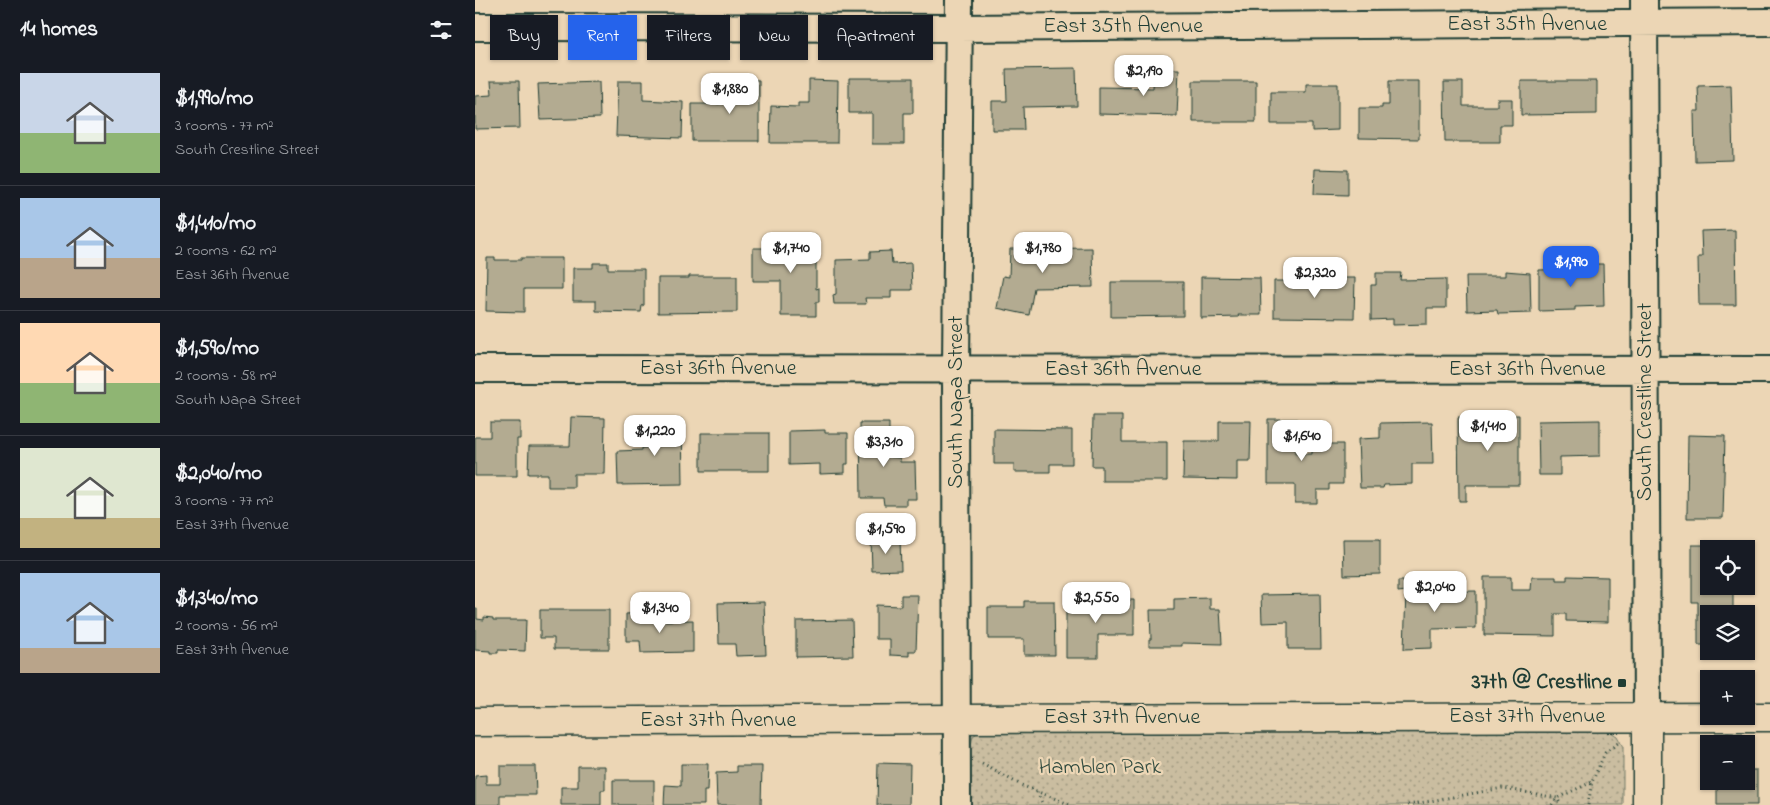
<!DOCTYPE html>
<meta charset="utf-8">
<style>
:root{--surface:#171b24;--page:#242831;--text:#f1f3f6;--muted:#9ea1a6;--line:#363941;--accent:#2563eb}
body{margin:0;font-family:"Indie Flower",sans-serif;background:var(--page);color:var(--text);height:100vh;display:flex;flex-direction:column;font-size:19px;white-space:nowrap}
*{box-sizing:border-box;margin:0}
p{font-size:16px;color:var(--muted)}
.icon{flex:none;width:28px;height:28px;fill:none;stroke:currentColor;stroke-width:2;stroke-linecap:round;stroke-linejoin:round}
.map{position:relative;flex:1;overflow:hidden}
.sheet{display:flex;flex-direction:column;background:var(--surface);width:475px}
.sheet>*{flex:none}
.banner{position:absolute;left:15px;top:15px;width:475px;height:45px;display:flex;gap:10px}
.buttons{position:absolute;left:1225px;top:540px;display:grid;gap:10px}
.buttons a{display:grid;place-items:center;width:55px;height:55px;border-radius:0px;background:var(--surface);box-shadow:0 1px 4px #0004;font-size:25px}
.price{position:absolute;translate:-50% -42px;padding:0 11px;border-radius:10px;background:#fff;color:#222;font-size:16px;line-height:32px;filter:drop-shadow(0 1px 2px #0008)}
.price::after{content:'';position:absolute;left:50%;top:30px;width:15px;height:11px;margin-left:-8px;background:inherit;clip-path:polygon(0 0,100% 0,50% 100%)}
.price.current{background:var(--accent);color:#fff}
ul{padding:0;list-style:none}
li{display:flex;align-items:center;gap:15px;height:125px;padding:0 20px}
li+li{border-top:1px solid var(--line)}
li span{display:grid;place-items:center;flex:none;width:140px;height:100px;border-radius:0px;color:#555}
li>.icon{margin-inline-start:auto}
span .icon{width:60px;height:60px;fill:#fffc;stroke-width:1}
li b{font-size:21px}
h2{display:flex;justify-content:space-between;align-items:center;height:60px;padding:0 20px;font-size:21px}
.tag{padding:0 18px;border-radius:0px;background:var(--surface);box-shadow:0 1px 4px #0004;font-size:18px;line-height:45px}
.tag.current{background:var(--accent);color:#fff}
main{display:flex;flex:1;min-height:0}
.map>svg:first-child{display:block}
.park{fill:url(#park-dots);stroke:#747d6a}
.building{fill:#b3ab91;stroke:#1f3d34}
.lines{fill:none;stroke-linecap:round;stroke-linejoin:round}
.street-casing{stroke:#1f3d34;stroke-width:30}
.secondary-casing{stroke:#1f3d34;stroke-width:31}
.path{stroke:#1f3d34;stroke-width:3;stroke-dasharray:1 4;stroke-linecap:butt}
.street{stroke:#ecd6b5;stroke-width:26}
.secondary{stroke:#ecd6b5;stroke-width:28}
.poi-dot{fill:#1f3d34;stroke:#ecd6b5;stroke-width:2}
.labels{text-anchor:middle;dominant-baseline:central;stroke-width:4.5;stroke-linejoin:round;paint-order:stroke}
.street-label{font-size:22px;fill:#1f3d34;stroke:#ecd6b5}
.poi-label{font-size:22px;font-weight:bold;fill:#1f3d34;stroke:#ecd6b5;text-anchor:end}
.park-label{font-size:22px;fill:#304a3f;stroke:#ecd6b5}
</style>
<main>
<section class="sheet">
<h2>14 homes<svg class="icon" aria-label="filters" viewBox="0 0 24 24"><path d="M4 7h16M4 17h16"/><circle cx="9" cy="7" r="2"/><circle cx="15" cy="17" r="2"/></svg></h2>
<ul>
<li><span style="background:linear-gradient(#c9d6e8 60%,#8fb573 0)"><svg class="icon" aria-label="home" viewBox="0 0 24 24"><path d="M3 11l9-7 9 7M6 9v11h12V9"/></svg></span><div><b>$1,990/mo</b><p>3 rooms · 77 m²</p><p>South Crestline Street</p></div></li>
<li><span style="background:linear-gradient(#a9c7e8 60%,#b9a48a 0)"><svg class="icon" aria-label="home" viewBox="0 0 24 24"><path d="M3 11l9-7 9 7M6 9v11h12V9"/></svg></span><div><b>$1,410/mo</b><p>2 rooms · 62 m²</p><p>East 36th Avenue</p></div></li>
<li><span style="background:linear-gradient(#ffd9b3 60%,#8fb573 0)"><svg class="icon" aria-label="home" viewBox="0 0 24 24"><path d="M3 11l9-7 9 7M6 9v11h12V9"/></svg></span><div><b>$1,590/mo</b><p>2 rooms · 58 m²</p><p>South Napa Street</p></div></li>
<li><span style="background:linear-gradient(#dfe7d0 70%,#c2b280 0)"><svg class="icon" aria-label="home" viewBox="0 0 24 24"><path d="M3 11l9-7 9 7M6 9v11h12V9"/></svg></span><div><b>$2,040/mo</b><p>3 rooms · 77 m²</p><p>East 37th Avenue</p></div></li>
<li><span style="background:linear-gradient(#a9c7e8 75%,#b9a48a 0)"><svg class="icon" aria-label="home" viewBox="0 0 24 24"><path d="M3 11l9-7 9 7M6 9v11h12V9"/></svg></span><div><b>$1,340/mo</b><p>2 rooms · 56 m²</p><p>East 37th Avenue</p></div></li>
</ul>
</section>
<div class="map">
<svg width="1295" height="805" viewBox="0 0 1295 805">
<defs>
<pattern id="park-dots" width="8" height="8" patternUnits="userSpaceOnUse" patternTransform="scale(1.25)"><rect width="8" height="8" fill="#cabda0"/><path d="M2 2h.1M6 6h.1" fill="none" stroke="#a39b83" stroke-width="1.8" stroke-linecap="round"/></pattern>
</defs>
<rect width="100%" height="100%" fill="#ecd6b5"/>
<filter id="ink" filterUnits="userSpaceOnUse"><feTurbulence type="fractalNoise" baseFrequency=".02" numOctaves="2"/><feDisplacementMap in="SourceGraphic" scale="10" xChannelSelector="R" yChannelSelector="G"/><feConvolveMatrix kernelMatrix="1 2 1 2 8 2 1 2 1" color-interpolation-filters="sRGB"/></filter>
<g filter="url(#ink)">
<path class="park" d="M1131,729L1142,736L1148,747V805H495V750L498,736L504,732Z"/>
<path class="building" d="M601,68L602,106L548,107L549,130H517V101H532L531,69Z
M679,69H704L702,116L624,114V87L678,88Z
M374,78H438V113H429V144H397V113H374Z
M255,79L284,80V141H217V104H245V100H255Z
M334,80L363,81L362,143H295L296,106L323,107V103H334Z
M16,81H44L45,128L0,129V96L17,95Z
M143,81H168V100L208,102L207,138L141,136Z
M718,81H781V122H718Z
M914,81H944V139L884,138V108H907V105H914Z
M1046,81H1122V114L1046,115Z
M124,82L125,118L65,120L63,84Z
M969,82H988V106H1022V99H1037V125H1025V142H970Z
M831,84H863V130L837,131V124H796V92H831Z
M1256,85L1258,160L1220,161L1219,111H1224L1223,86Z
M840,169L873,170V195L839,194Z
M1260,230L1261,305H1224L1223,257H1227L1226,231Z
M314,235H341V289L344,288V302H341V316H306V281H278V248H314Z
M617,248L618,287L559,288L554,315L522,308L528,276L534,277L535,249Z
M416,251L417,264L436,263L437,290H416V298H390L391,304H359L358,295L361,294V260L395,259V252Z
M12,258H20V260H46V258H87V289H49V312L11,311Z
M118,263H133V269H169V305L167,306L166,312L121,311V301H98V268H118Z
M1103,264H1128L1129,306L1100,307V310L1064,311V270L1103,269Z
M1030,271L1055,273L1056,313L1023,314L1022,310L992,311L991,276H1030Z
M901,273H926L925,280L971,279V308H952V324L918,325V319L896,320V285H901Z
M214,276H262V312L183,313V278H214Z
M726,277L785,278L786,315H763L764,317L726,318Z
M852,278H880L879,318L799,317V281H852Z
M636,282H708V316L636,317Z
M1044,415V485H991V501H984L983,417H1007V445H1010V416Z
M618,416H647V442H692V481H627V466H617Z
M96,417L130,418L129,474H99V487H73V474H53L54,446H95Z
M174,419H207L208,484L143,485L142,451L167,450V448L174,447Z
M793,419H822V449H820V454H837V444H868V484H855V490H842V503H820V484H793Z
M1125,420V456L1085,457V475H1064L1063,421Z
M744,421H776L775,461H762V480L708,479L709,441H744Z
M15,422H45V439H42V476H0V437H15Z
M957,422L958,464H937V484L909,485L908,488H885L883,439L905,438V423Z
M385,423H414V446H416V457L425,458V462H440L441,499H431V505H409L408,498H386Z
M519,429L597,430V464H575V472H539V464H519Z
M350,430V433H373V464H370V473L345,474V464L314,465V431Z
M226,433H294V471H226Z
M1213,435L1250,436L1248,518H1212Z
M425,538L426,570L397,571L396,539Z
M868,539H905V574L869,575Z
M1217,545H1258V549H1234V586H1258V614H1234V645H1223V602H1217Z
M1092,576L1133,577V622L1091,621V614H1080V636L1009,635V577H1036V590H1056L1057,577H1081V580H1092Z
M923,581H942V592L1001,591V628L957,629V648L929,649L931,591L923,592Z
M636,594H646V600H659V635H623V658H591V601H627V598H636Z
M845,594L846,649H813V622L787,623L786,595Z
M426,595H443L441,651H434V656L415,655V639H401V605L426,606Z
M735,598V609H745L747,644L707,643V646H674V639H676L675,610H699V599Z
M549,601H579L580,655H549V639H513V607H549Z
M289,602L291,655L261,656L260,644H244L243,603Z
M0,609H2V619L9,620V617L18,618V620H51L50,651L23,650V653H15V651L0,650Z
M65,610H134V649H79V638H65Z
M169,613V618H182V621L218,620V652L166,653L165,641H151V614Z
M377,620L378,656L321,657V621Z
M403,763L435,764L434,805H402Z
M206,764H233L232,791H229V805H189L190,785L206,786Z
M25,766H60L61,795H25V805H0V776L11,775V784H25Z
M103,766H130V790H126V805H86V787H103Z
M262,766H287L286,805H242L241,773L262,772Z
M1271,770H1282V805H1242V786H1248V781H1271Z
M138,780H179V805H138Z"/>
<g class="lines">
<defs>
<path id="street" d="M1169,0L1172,717
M0,27L484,28L1295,22
M0,369L1295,370
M482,805L481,369L484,0"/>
<path id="secondary" d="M1172,717V805
M0,722L481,719L1295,717"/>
</defs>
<use href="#street" class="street-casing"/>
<use href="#secondary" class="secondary-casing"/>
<path class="path" d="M507,764L546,785L596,805
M562,792L568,805
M933,805L1028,788L1082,798L1086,805
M1077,805L1082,798L1117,782
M1113,805L1117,782L1130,753L1143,743"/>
<use href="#street" class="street"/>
<use href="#secondary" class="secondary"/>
</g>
</g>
<rect class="poi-dot" x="1142" y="678" width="10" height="10" rx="2.5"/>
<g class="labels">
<g class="street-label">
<text x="1052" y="25">East 35th Avenue</text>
<text x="648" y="27">East 35th Avenue</text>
<text x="243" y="369">East 36th Avenue</text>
<text x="648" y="370">East 36th Avenue</text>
<text x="1052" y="370">East 36th Avenue</text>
<text transform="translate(482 402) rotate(-90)">South Napa Street</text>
<text transform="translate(1171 402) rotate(-90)">South Crestline Street</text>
<text x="1052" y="717">East 37th Avenue</text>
<text x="647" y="718">East 37th Avenue</text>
<text x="243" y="721">East 37th Avenue</text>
</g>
<g class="poi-label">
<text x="1137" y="683">37th @ Crestline</text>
</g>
<g class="park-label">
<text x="625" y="768">Hamblen Park</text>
</g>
</g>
</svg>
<div class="buttons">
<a><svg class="icon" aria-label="locate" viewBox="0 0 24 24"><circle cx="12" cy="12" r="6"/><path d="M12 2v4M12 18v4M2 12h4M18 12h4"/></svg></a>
<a><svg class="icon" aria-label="layers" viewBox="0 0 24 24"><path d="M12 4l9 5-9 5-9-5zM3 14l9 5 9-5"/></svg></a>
<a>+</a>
<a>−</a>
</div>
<b class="price" style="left:669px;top:97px">$2,190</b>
<b class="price" style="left:255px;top:115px">$1,880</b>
<b class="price" style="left:316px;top:274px">$1,740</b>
<b class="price" style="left:568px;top:274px">$1,780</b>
<b class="price current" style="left:1096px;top:288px">$1,990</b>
<b class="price" style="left:840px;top:299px">$2,320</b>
<b class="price" style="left:1013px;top:452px">$1,410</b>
<b class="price" style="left:180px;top:457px">$1,220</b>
<b class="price" style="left:827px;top:462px">$1,640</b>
<b class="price" style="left:409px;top:468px">$3,310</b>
<b class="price" style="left:411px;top:555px">$1,590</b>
<b class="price" style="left:960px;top:613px">$2,040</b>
<b class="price" style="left:621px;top:624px">$2,550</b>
<b class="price" style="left:185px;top:634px">$1,340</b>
<div class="banner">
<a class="tag">Buy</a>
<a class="tag current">Rent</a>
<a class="tag">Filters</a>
<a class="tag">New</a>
<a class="tag">Apartment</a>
</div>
</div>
</main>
